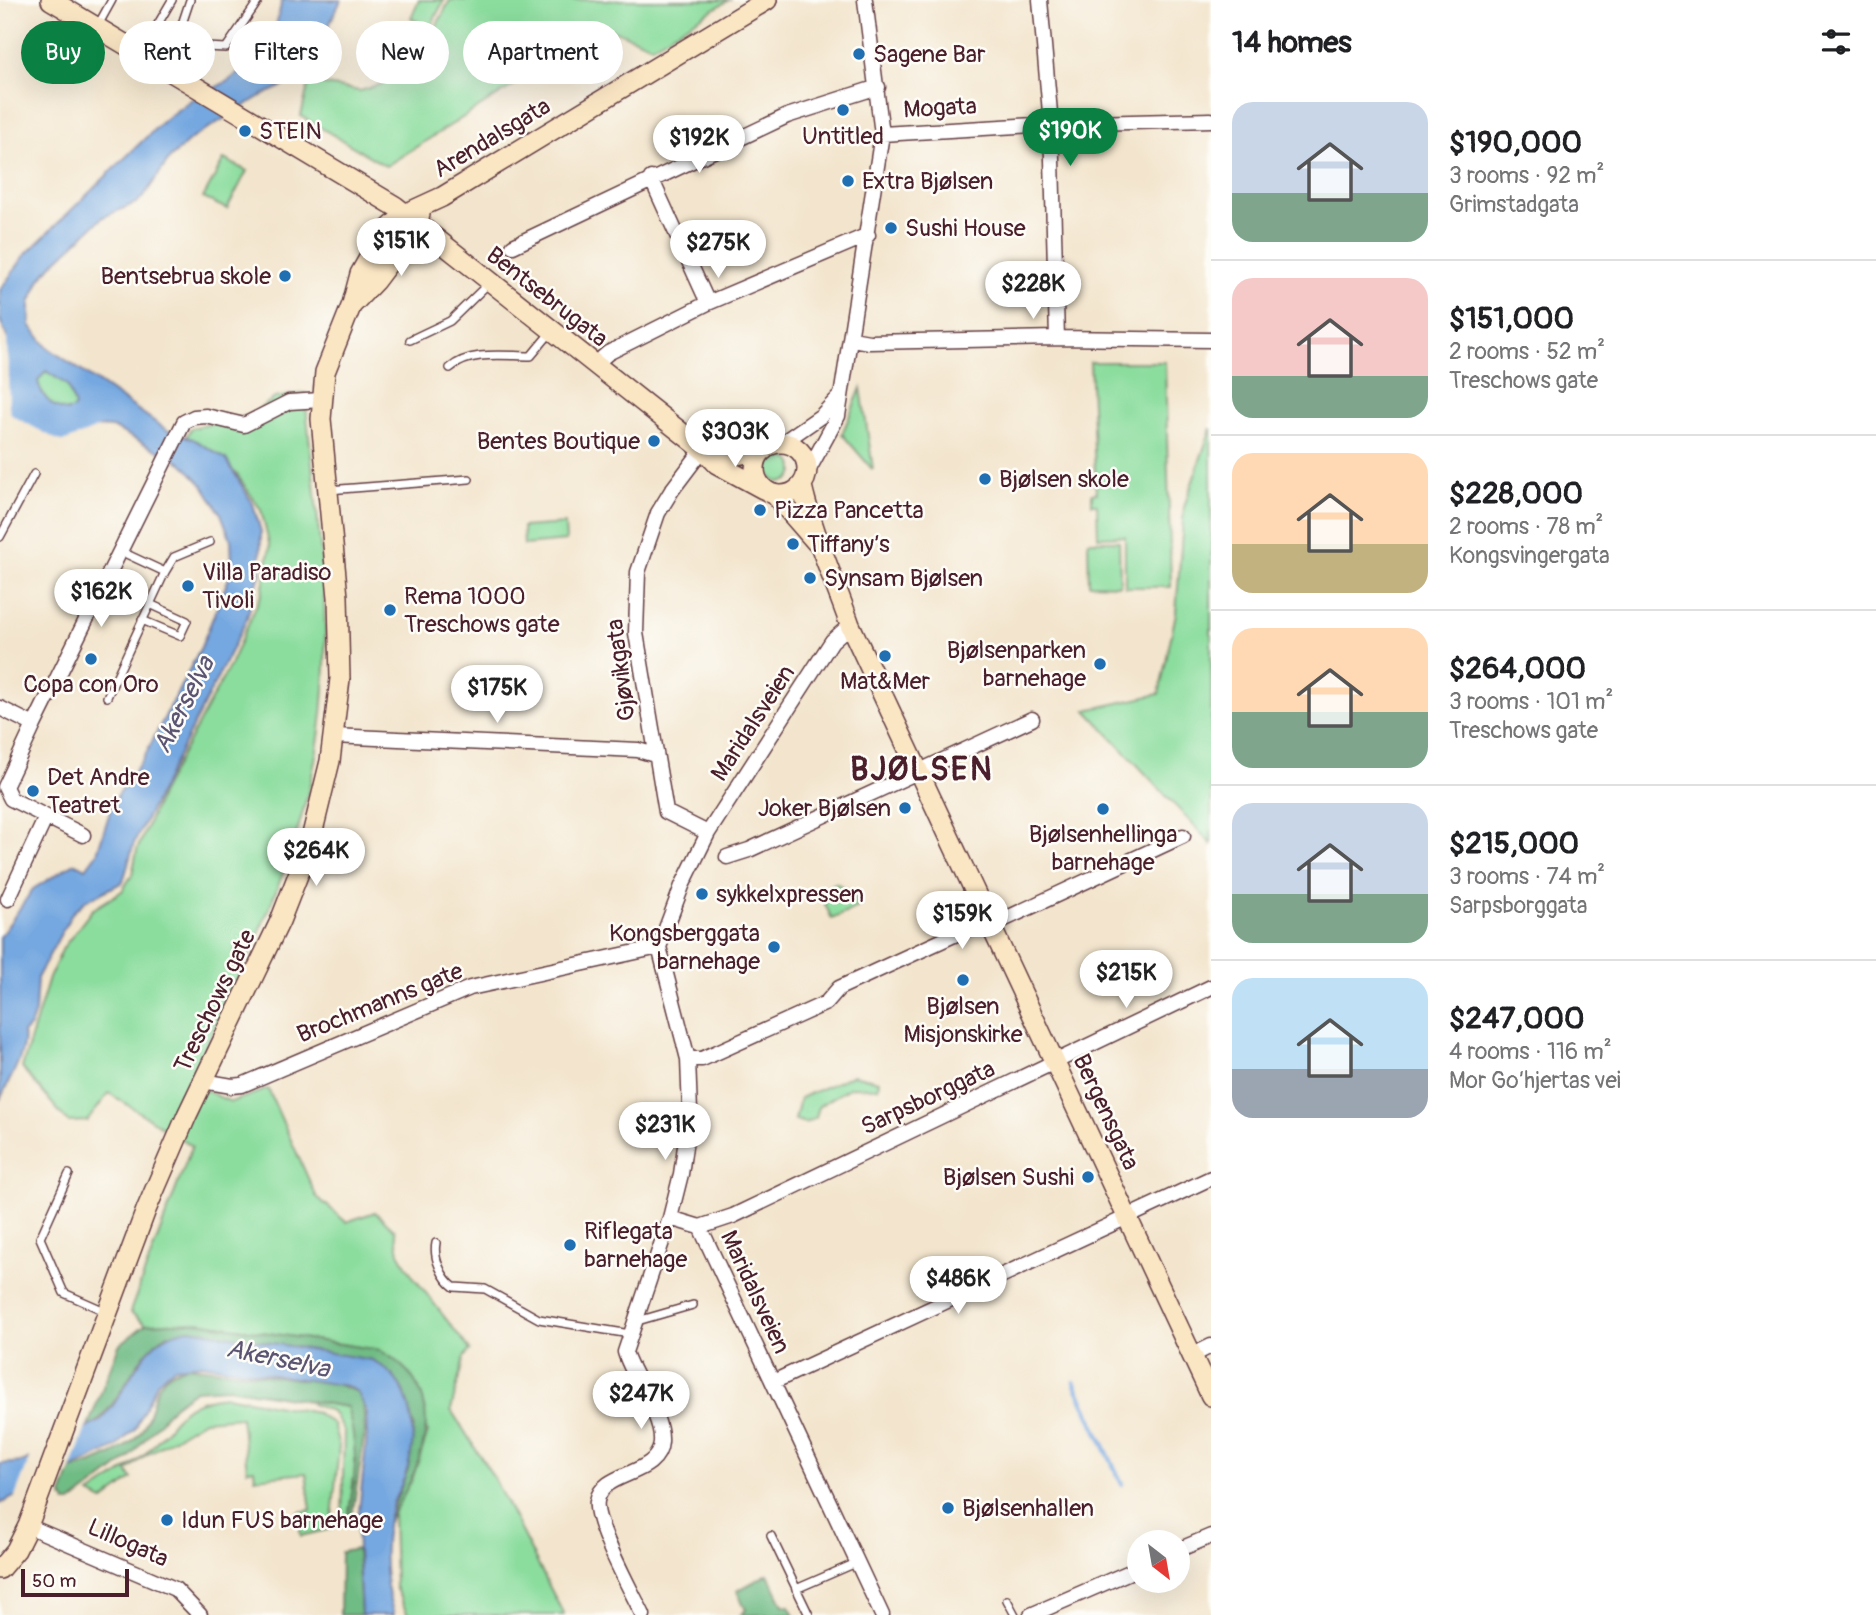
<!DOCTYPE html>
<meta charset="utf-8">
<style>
:root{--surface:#fff;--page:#f6f6f6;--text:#202124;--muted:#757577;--line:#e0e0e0;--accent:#0b8043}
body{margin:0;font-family:Pangolin,sans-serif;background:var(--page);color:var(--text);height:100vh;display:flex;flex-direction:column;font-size:26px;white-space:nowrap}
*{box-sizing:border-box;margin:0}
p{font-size:23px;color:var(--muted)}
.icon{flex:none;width:38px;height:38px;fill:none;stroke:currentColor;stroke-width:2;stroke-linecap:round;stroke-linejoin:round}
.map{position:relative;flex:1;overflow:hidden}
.drawer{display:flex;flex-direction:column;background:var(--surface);width:665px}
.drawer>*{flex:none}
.top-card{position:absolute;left:21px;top:21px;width:665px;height:63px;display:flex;gap:14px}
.needle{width:46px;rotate:149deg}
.buttons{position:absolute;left:1127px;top:1530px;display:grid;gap:14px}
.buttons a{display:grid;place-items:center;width:63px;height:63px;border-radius:50%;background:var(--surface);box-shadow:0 7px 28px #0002;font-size:35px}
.scale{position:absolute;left:21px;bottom:18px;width:108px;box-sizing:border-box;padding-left:7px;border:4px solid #4a1f2b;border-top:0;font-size:19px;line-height:24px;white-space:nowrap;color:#4a1f2b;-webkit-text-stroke:5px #fdfcf7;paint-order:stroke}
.price{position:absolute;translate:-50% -60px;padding:0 16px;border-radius:24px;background:#fff;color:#222;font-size:23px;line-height:46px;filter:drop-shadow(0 2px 4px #0008)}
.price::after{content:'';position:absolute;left:50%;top:42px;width:21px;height:16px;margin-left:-10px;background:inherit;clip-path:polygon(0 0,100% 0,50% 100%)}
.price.on{background:var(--accent);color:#fff}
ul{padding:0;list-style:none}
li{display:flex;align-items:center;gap:21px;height:175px;padding:0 21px}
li+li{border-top:2px solid var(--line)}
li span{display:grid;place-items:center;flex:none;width:196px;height:140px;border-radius:21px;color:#555}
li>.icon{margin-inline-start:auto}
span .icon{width:84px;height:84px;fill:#fffc;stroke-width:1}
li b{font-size:30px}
h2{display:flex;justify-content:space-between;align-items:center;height:84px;padding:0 21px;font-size:30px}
.pill{padding:0 24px;border-radius:32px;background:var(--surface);box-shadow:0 7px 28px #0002;font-size:24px;line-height:63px}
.pill.on{background:var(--accent);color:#fff}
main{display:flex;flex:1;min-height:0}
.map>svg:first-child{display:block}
.green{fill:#8bdd9e;stroke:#6a7e64;stroke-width:2}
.forest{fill:#70bc85;stroke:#5d6e58;stroke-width:2}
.water{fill:#74a7e0;stroke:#5f6386;stroke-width:2;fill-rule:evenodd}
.pier{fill:#f3e5cd}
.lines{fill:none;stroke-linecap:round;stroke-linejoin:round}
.stream{stroke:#74a7e0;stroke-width:4.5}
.river{stroke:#74a7e0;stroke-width:26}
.lane-casing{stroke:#633d43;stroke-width:10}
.street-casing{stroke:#633d43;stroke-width:17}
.secondary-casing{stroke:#633d43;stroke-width:22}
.lane{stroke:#fff;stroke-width:7}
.street{stroke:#fff;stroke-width:14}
.secondary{stroke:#fbe6c4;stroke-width:19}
.poi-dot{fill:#1f6fb2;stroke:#fdfcf7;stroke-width:2.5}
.labels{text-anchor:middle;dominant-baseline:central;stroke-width:5;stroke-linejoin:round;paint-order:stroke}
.poi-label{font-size:24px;fill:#4a1f2b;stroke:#fdfcf7;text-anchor:start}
.street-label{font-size:24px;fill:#4a1f2b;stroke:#fdfcf7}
.water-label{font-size:26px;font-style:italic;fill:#5b5573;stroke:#fdfcf7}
.district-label{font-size:32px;font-weight:bold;letter-spacing:2px;fill:#4a1f2b;stroke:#fdfcf7}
</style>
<main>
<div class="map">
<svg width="1211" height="1615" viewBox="0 0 1211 1615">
<rect width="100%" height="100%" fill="#fdfcf7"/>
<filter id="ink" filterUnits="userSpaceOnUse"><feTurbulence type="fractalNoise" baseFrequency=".0143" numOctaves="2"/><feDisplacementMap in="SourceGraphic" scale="14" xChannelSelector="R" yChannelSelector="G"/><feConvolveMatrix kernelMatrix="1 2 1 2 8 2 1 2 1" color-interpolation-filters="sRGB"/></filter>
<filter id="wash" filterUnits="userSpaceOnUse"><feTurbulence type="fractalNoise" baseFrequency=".00686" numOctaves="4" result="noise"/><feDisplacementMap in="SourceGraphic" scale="28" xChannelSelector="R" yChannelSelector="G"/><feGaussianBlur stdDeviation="1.57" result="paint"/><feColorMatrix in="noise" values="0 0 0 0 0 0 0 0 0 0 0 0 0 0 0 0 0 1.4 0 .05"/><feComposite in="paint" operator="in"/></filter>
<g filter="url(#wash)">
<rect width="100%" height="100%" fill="#f3e5cd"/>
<path class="green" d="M419,0H444L430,28L411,18Z
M450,0H729L652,46L606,27L386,166L301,116L309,82L360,91L411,75Z
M224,159L247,171L227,209L203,198Z
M1090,362H1165L1171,587H1125V536L1098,537L1097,504H1092V494L1096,493Z
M46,371L67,385L75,406L72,411C55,412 41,397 38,381Z
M861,388L873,469H872L842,434Z
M305,393C313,491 330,590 324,689C316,833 248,956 188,1083L231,1102L268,1089L316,1196L346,1222L375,1212L395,1230L399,1253L412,1275L470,1350L464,1357L451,1410L491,1473L564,1615H408L395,1587L393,1512L412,1480L428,1432L379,1350L198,1322L146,1324L130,1312L192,1146L109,1093L87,1121L68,1122L22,1068L49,978L63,948L92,910L122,891L132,875L137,850L161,793L230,665L262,593L270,547L261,510L236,473L183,441L192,428L248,416L275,398Z
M1211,428V844L1086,710L1159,694L1176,613L1184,507Z
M768 469a13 13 0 1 1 26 0a13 13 0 1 1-26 0Z
M565,524L566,541L524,545L523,527Z
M1088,541H1119L1120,585L1089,584Z
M836,883L853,893L858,907L832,919L819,892Z
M853,1075L879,1081L878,1088L851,1087L819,1106L816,1118L805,1123L795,1120L800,1098Z
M227,1396L317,1413L333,1424L339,1446L331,1529L301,1536L298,1512L311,1510L306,1473L255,1478L254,1469L247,1470L241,1417L204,1420L143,1457L127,1471L132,1479L103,1501L90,1494C107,1482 127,1471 143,1456C175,1427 175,1399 227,1396Z
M311,1401L348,1407C360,1453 355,1477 347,1523H342L344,1431L332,1411L311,1404Z"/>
<path class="forest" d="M198,1322L379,1350C455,1390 424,1464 388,1522L408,1469L414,1426L401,1387L371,1360L168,1334C130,1356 124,1405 87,1429L119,1345L146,1324Z
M186,1366L333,1383L357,1392L363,1400L365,1431L351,1523H347C355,1477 360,1453 347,1407L228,1388L195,1390L173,1406L128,1459L71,1503H66L62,1495L71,1470C92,1464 130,1450 142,1430C159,1401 147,1379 186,1366Z
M357,1549L361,1615H340L341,1552Z
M768,1574L783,1605L789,1606L794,1615H740L746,1610L737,1591Z"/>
<path class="water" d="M282,0H341L305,76L259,97L191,139L170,158L144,196L136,203L103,217L53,264L40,279L30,303V325L47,347L167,430L193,439L226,459L253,504L261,532L260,574L246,621L134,843L123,882L85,901L72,913L37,978L35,1012L30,1026L23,1033C27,1053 8,1081 0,1100V937L33,889L75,863L86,868L97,853L113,802L143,759L201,647L229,578L232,566L231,540L221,514L203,485L182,463L114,428L71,426L47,414L29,391L0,320V290L26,254L164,120L191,100L228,81L266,52L272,43ZM46,371L67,385L75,406L72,411C55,412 41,397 38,381Z
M190,1329L372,1360C413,1381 420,1432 406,1473C401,1489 391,1502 388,1519C382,1551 384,1584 394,1615H361L357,1529L367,1436L366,1409L357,1392L347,1386L202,1364L175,1367L158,1381L135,1429L116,1447L0,1504V1464L24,1462L100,1421C132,1390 138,1335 190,1329Z"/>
<path class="pier" d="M87,1425L69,1475L13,1502L31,1455Z"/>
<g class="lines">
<path class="stream" d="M1074,1382L1122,1484"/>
<path class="river" d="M20,337L22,406L63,428L101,412"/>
</g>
</g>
<g filter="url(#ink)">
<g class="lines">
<defs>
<path id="lane" d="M190,0L179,33L205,47L226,48L259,0
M97,27L112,0
M141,53L172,0
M410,340L450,321L489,283
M450,368C471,350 505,356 531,356L551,332
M328,490L469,479
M0,537L34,474
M165,572L174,557L210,542
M142,620L180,636L187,621L150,604
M107,697L165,572L120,551
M69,1174L40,1238L64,1293L107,1312
M436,1243C433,1258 442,1278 454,1287L485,1289L539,1319L630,1334
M634,1322L693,1305
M771,1536L809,1615
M796,1589L856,1563
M1007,1600L1015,1615"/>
<path id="street" d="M1040,0L1051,124L1057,338
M882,134L1051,124L1211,120
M651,178L708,303
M513,246L787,116L878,87
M852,339L869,342L1057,338L1211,340
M594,365L608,353L708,303L868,235
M782,443L821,416L840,396
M703,449L672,490L658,513L638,572L636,633L666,812L708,833
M807,473L838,416L882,134L865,0
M0,708L34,725L184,422L194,417L206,416L244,425L289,402L321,400
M34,725L5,787L11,799L83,835
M333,736L638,750L655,755
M727,857L749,850L1032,719
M8,899L46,817
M992,925L1183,836
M688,1059H702L826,1003L839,988L989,919
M203,1081L232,1086L242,1085L470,988L659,947
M670,1218L700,1227L882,1615
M700,1227L733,1216L1211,987
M1191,1356L1211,1346
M773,1382L1211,1178
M28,1526L175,1589L200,1615
M1178,1550L1211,1536
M643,1615C632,1592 593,1522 597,1501C602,1470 659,1477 661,1442C663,1415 633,1379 625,1352L670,1218L681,1174L690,1112L688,1059L659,947L682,886L708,833L832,641L850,625
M1031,1615L1139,1568"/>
<path id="secondary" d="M51,0L395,206L706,452L717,464L763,489
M353,304L375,281L418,224L420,214
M755 469a26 26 0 1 1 52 0a26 26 0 1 1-52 0Z
M706,452L737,455L764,450
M802,486C813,534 834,579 850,625L1211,1396
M775,495L816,542
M0,1569L16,1550L28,1526L146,1210L187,1115L280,921L309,847L330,761L340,679L338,597L321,419L325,372L352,304L360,274L382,235L405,214L442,197L767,0"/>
</defs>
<use href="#lane" class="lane-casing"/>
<use href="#street" class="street-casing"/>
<use href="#secondary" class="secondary-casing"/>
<use href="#lane" class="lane"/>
<use href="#street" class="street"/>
<use href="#secondary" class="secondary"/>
</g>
</g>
<g class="poi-dot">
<circle cx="859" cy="54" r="7"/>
<circle cx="843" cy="110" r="7"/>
<circle cx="245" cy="131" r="7"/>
<circle cx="848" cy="181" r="7"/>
<circle cx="891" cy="228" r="7"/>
<circle cx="285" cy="276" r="7"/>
<circle cx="654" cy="441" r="7"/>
<circle cx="985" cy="479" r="7"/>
<circle cx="760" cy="510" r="7"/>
<circle cx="793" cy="544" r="7"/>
<circle cx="810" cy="578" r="7"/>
<circle cx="188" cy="586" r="7"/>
<circle cx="390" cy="610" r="7"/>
<circle cx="885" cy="656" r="7"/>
<circle cx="91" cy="659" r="7"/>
<circle cx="1100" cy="664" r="7"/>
<circle cx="33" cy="791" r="7"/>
<circle cx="905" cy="808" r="7"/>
<circle cx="1103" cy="809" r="7"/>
<circle cx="702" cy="894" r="7"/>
<circle cx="774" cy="947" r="7"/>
<circle cx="963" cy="980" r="7"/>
<circle cx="1088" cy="1177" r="7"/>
<circle cx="570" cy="1245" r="7"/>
<circle cx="948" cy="1508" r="7"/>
<circle cx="167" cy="1520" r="7"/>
</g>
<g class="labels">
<g class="poi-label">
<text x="873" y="54">Sagene Bar</text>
<text x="259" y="131">STEIN</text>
<text x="843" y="136" text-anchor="middle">Untitled</text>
<text x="862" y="181">Extra Bjølsen</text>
<text x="905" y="228">Sushi House</text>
<text x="271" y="276" text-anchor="end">Bentsebrua skole</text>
<text x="640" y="441" text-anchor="end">Bentes Boutique</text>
<text x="999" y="479">Bjølsen skole</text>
<text x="774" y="510">Pizza Pancetta</text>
<text x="807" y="544">Tiffany’s</text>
<text x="202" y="572">Villa Paradiso<tspan x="202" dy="28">Tivoli</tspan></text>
<text x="824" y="578">Synsam Bjølsen</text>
<text x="404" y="596">Rema 1000<tspan x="404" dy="28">Treschows gate</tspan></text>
<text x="1086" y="650" text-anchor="end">Bjølsenparken<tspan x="1086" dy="28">barnehage</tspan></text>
<text x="885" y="681" text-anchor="middle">Mat&amp;Mer</text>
<text x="91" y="684" text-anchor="middle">Copa con Oro</text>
<text x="47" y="777">Det Andre<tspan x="47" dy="28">Teatret</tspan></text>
<text x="891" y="808" text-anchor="end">Joker Bjølsen</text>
<text x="1103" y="834" text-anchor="middle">Bjølsenhellinga<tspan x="1103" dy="28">barnehage</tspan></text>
<text x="716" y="894">sykkelxpressen</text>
<text x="760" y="933" text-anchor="end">Kongsberggata<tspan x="760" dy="28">barnehage</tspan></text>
<text x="963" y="1006" text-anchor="middle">Bjølsen<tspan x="963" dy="28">Misjonskirke</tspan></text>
<text x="1074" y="1177" text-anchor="end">Bjølsen Sushi</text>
<text x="584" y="1231">Riflegata<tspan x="584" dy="28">barnehage</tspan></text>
<text x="962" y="1508">Bjølsenhallen</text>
<text x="181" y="1520">Idun FUS barnehage</text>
</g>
<g class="street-label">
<text transform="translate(940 108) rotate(-3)">Mogata</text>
<text transform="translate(492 138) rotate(-31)">Arendalsgata</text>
<text transform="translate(547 297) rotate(38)">Bentsebrugata</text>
<text transform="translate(621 670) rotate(-97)">Gjøvikgata</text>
<text transform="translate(753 723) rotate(-57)">Maridalsveien</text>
<text transform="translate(215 1001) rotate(-64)">Treschows gate</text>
<text transform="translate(380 1003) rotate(-22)">Brochmanns gate</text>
<text transform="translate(928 1098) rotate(-25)">Sarpsborggata</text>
<text transform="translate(1106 1112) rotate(65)">Bergensgata</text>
<text transform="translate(755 1292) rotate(65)">Maridalsveien</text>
<text transform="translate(128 1543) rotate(24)">Lillogata</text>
</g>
<g class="water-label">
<text transform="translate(184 705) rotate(-63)">Akerselva</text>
<text transform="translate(278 1359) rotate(12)">Akerselva</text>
</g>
<g class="district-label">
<text x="922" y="770">BJØLSEN</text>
</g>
</g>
</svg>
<div class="buttons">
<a><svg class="needle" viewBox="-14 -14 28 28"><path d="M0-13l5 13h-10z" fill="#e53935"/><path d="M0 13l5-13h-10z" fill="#757577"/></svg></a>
</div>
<div class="scale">50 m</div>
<b class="price on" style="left:1070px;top:168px">$190K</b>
<b class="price" style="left:699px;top:175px">$192K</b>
<b class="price" style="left:401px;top:278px">$151K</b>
<b class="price" style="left:718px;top:280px">$275K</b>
<b class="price" style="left:1033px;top:321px">$228K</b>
<b class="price" style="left:735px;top:469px">$303K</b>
<b class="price" style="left:101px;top:629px">$162K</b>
<b class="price" style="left:497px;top:725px">$175K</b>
<b class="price" style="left:316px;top:888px">$264K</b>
<b class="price" style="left:962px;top:951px">$159K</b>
<b class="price" style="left:1126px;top:1010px">$215K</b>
<b class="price" style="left:665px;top:1162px">$231K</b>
<b class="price" style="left:958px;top:1316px">$486K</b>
<b class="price" style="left:641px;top:1431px">$247K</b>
<div class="top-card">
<a class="pill on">Buy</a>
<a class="pill">Rent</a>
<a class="pill">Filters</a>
<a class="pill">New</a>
<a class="pill">Apartment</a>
</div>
</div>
<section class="drawer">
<h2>14 homes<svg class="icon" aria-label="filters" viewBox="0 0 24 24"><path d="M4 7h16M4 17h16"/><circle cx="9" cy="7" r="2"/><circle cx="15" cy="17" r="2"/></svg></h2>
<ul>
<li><span style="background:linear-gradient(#c9d6e8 65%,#7fa58c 0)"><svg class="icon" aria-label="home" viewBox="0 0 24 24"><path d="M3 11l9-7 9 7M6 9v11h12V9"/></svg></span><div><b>$190,000</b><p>3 rooms · 92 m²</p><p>Grimstadgata</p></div></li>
<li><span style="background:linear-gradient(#f6c9c9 70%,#7fa58c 0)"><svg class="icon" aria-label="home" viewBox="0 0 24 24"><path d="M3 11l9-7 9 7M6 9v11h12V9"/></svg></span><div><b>$151,000</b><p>2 rooms · 52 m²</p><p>Treschows gate</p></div></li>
<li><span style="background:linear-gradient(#ffd9b3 65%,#c2b280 0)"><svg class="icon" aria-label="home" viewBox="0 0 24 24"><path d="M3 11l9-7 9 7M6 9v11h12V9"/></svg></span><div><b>$228,000</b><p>2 rooms · 78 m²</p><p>Kongsvingergata</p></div></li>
<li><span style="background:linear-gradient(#ffd9b3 60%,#7fa58c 0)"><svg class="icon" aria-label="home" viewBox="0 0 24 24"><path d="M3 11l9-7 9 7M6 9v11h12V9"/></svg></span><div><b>$264,000</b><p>3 rooms · 101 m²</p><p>Treschows gate</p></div></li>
<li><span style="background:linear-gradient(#c9d6e8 65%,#7fa58c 0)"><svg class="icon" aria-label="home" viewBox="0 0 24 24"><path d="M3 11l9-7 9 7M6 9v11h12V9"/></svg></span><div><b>$215,000</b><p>3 rooms · 74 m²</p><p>Sarpsborggata</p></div></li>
<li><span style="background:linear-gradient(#bfe0f5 65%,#9aa5b1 0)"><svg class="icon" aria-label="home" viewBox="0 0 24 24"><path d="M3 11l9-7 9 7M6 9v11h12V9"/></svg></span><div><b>$247,000</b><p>4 rooms · 116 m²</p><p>Mor Go’hjertas vei</p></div></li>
</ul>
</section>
</main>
